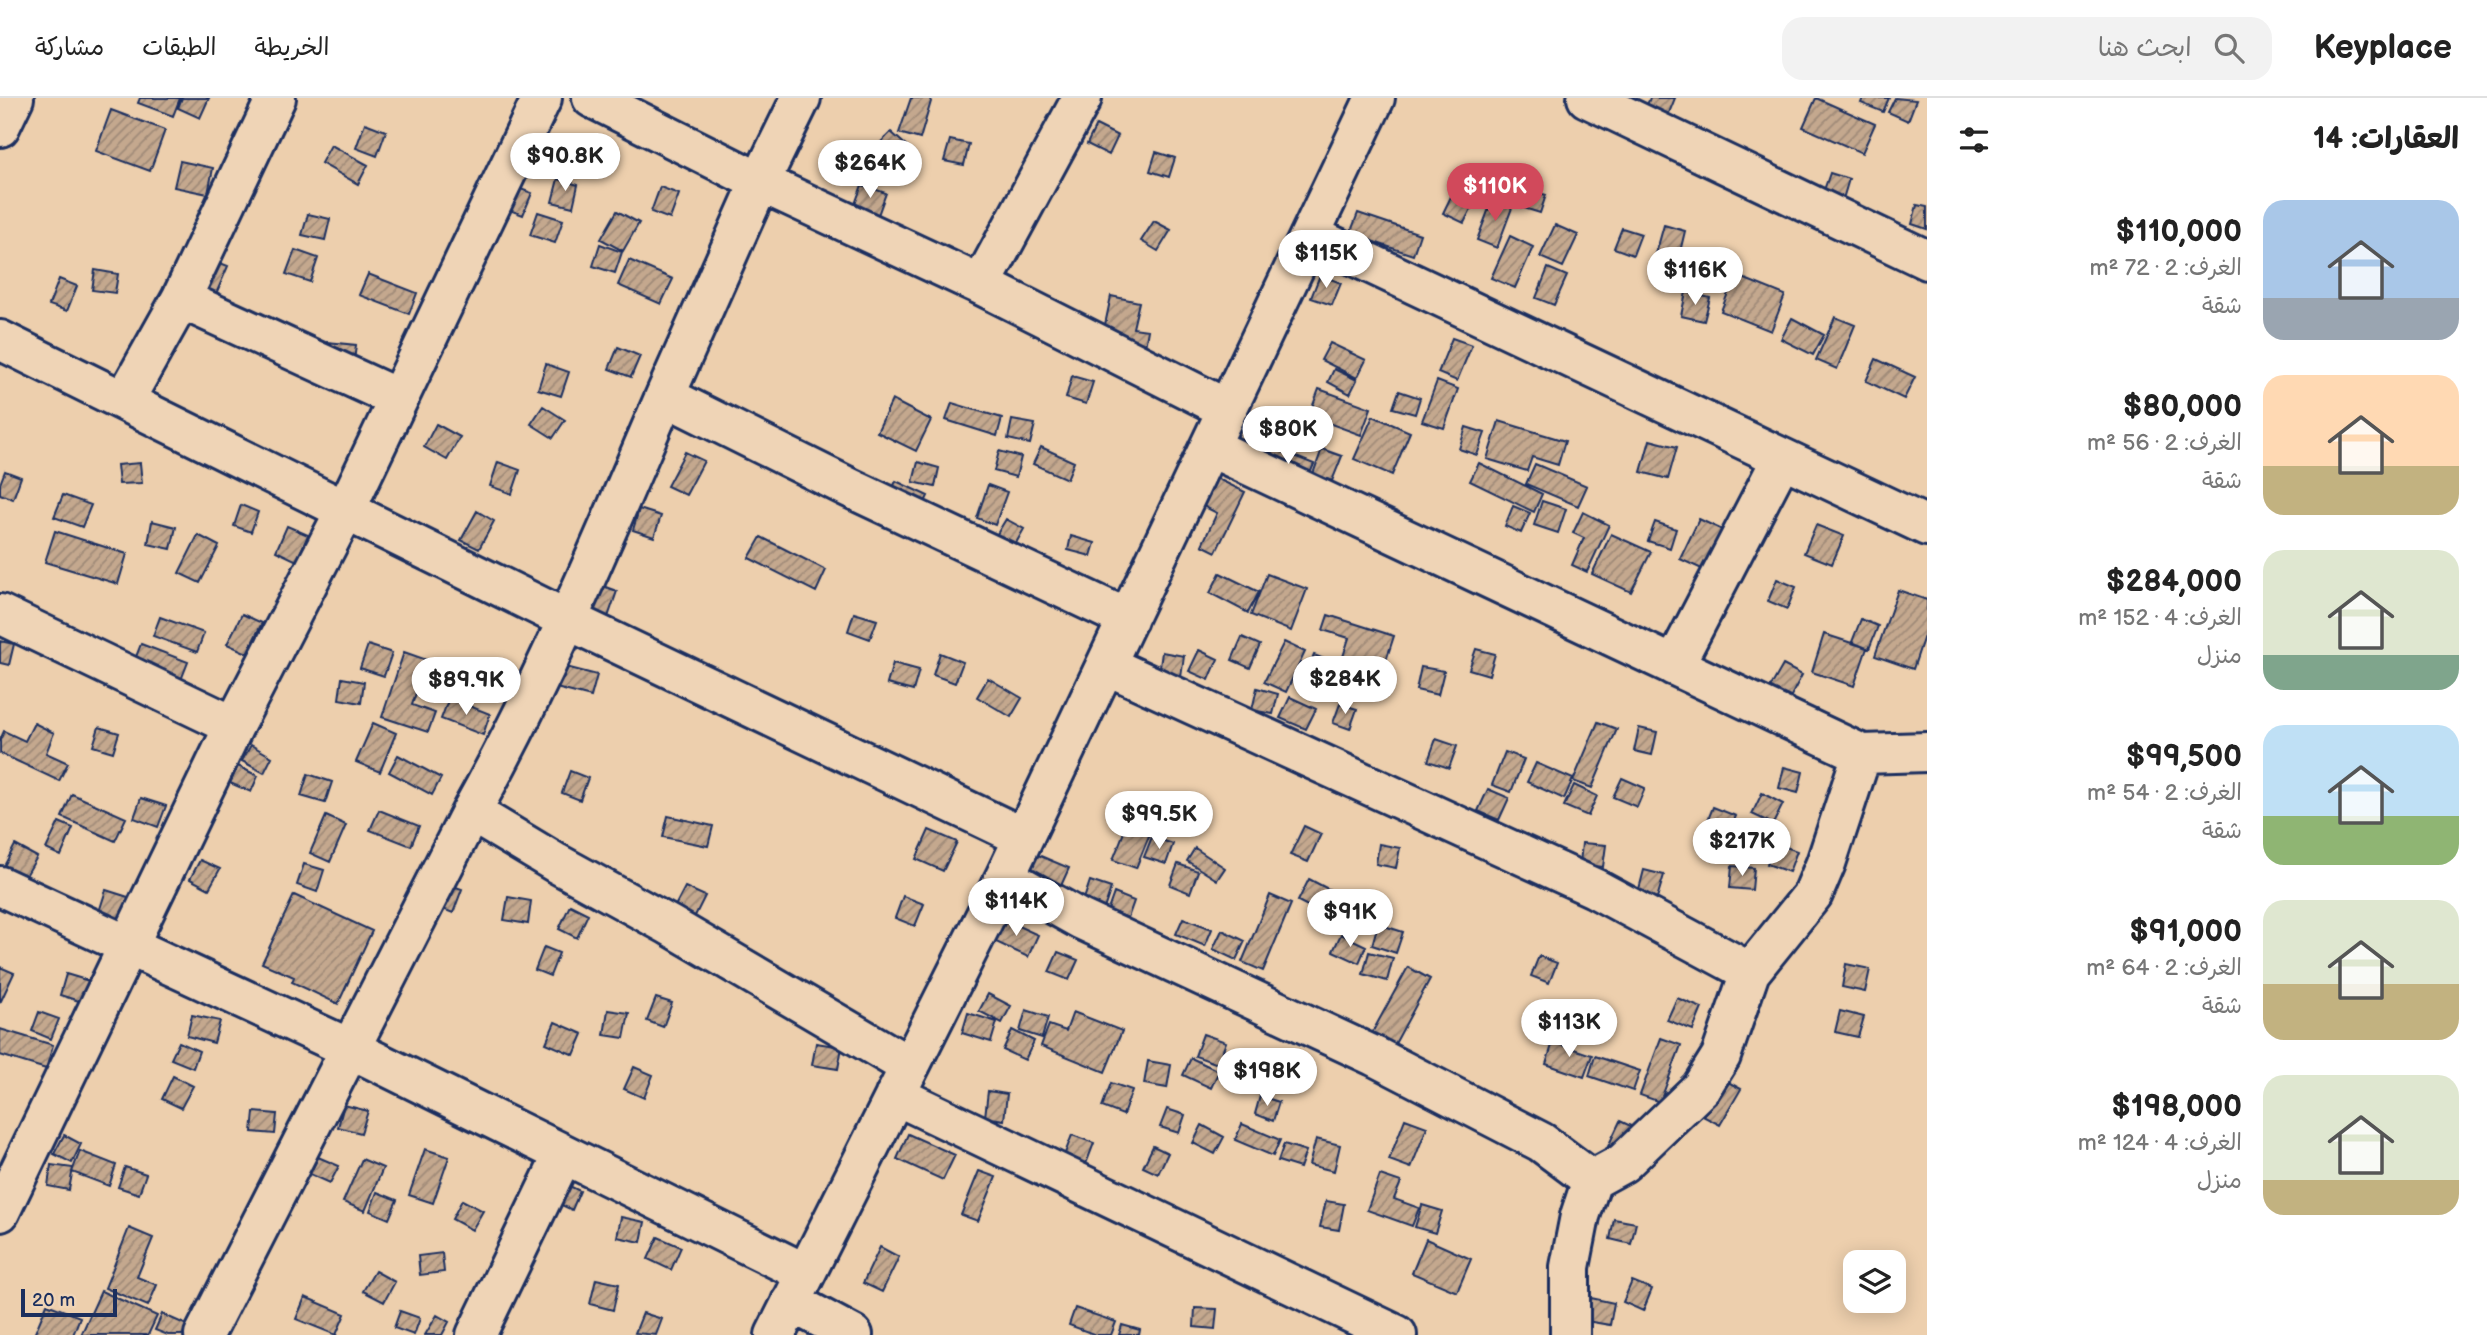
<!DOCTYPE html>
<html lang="ar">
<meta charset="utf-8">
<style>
:root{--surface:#fff;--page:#f2f2f2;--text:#222;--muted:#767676;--line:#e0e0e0;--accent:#d1495b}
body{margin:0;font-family:"Balsamiq Sans","Playpen Sans Arabic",sans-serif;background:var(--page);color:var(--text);direction:rtl;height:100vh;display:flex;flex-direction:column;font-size:26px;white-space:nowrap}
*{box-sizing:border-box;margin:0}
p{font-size:23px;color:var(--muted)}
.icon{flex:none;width:38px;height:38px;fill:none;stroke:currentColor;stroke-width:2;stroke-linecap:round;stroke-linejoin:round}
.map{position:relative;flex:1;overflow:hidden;direction:ltr}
.sheet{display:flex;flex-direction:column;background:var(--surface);width:560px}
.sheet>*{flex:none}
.controls{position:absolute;left:1843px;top:1152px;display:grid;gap:14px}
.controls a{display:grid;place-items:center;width:63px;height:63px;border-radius:14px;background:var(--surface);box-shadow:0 4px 18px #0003;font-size:35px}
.scale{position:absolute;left:21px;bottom:18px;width:96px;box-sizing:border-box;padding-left:7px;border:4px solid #1b2f5e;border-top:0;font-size:19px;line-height:24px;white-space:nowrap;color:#1b2f5e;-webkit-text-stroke:5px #efd4b6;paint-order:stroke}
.price{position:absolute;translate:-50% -60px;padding:0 16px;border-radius:24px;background:#fff;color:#222;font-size:23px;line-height:46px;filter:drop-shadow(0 2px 4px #0008)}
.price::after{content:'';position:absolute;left:50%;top:42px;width:21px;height:16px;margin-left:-10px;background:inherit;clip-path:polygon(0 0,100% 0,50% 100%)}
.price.on{background:var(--accent);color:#fff}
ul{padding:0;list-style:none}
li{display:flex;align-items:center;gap:21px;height:175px;padding:0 28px}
li span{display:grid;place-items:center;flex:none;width:196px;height:140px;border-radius:21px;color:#555}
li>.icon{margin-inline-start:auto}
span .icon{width:84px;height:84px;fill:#fffc;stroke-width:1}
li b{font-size:30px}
h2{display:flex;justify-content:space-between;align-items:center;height:84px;padding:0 28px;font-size:30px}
header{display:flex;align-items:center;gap:42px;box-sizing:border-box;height:98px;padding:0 35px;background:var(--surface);border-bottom:2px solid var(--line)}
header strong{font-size:33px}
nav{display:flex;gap:38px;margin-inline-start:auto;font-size:24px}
.search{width:490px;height:63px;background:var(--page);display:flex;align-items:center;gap:18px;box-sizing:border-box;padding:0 24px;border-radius:21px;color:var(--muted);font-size:26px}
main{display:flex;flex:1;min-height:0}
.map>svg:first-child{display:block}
.building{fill:url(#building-hatch);stroke:#1b2f5e;stroke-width:2}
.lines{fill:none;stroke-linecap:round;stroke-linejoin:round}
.minor-casing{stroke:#1b2f5e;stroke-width:44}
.minor{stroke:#efd4b6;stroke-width:38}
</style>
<header>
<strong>Keyplace</strong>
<div class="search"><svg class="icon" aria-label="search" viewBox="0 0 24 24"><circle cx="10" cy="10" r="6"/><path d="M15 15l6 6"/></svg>ابحث هنا</div>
<nav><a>الخريطة</a><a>الطبقات</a><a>مشاركة</a></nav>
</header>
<main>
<section class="sheet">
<h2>العقارات: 14<svg class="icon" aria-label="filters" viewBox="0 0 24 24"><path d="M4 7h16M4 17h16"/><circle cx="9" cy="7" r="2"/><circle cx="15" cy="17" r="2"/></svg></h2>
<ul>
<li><span style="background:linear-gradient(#a9c7e8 70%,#9aa5b1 0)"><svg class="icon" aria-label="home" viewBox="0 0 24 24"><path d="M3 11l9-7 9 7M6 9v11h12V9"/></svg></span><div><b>$110,000</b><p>الغرف: 2 · 72 m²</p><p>شقة</p></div></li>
<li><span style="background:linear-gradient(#ffd9b3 65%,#c2b280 0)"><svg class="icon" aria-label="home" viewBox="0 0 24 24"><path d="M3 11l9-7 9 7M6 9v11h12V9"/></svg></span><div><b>$80,000</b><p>الغرف: 2 · 56 m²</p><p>شقة</p></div></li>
<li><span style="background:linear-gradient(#dfe7d0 75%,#7fa58c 0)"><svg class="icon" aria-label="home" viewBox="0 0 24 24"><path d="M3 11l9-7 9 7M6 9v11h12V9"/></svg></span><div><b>$284,000</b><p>الغرف: 4 · 152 m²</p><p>منزل</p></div></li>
<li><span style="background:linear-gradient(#bfe0f5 65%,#8fb573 0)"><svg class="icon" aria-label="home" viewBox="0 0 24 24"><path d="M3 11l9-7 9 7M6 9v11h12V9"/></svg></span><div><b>$99,500</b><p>الغرف: 2 · 54 m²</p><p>شقة</p></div></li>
<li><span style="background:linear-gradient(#dfe7d0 60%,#c2b280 0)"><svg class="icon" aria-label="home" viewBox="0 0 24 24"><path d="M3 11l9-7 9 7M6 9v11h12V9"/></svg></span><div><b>$91,000</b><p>الغرف: 2 · 64 m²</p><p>شقة</p></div></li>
<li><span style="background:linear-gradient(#dfe7d0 75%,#c2b280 0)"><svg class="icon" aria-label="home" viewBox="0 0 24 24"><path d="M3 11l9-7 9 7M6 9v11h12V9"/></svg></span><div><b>$198,000</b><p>الغرف: 4 · 124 m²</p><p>منزل</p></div></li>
</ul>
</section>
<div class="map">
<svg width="1927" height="1237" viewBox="0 0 1927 1237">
<defs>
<pattern id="building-hatch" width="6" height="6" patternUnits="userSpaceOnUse" patternTransform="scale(1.75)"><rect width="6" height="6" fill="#c4a88e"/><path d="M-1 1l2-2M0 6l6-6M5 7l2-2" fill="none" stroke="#9e8977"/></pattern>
</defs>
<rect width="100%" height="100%" fill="#edcfad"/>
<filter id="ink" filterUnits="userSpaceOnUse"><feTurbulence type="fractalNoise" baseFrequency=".0143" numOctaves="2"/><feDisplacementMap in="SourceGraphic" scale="14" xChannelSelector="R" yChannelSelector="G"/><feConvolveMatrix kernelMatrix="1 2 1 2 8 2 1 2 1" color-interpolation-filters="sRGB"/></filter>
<g filter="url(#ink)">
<path class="building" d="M140,0H180L173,18L138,5Z
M182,0H209L200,20L178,10Z
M911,0H932L920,41L899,35Z
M1650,0H1675L1667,20L1645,11Z
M1816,0L1875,26L1862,55L1803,29Z
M1863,0H1889L1883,14L1861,5Z
M1895,0L1916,2L1908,23L1888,14Z
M111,12L165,32L150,73L96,53Z
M365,25L386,33L377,58L356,50Z
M1096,27L1118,38L1109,57L1087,46Z
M891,34L909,50L894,66L876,49Z
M950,42L969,46L964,67L944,63Z
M331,47L368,67L358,86L321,65Z
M1156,54L1175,60L1169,79L1150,73Z
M180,63L213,70L208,96L174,89Z
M1830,75L1849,81L1843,101L1823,95Z
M558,81L578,87L573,109L552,104Z
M1458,84L1479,95L1464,125L1443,115Z
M862,87L886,95L878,117L854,109Z
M512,88L532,95L523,117L504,110Z
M660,89L679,96L670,121L651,114Z
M1526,91L1546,97L1540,115L1521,109Z
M1493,100L1513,107L1497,150L1477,142Z
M1917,107L1927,109V131L1912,126Z
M617,113L639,125L623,153L601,141Z
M538,114L563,122L555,145L530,137Z
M1358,115L1420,136L1413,157L1350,136Z
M308,116L330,121L325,142L302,137Z
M1154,123L1171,132L1158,153L1141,143Z
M1555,127L1578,137L1563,169L1540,159Z
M1664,127L1685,133L1675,175L1652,170Z
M1622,130L1641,136L1633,157L1614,150Z
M1510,138L1533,149L1515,190L1491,180Z
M600,146L622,154L615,175L593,168Z
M295,152L318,160L310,184L286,176Z
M629,162L673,181L661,206L618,187Z
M215,163L228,168L216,196L203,191Z
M1548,170L1567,178L1554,207L1536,200Z
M95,172L118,176L115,195L92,192Z
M368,176L417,195L409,216L359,197Z
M1320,177L1341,185L1332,207L1311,200Z
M1735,177L1785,197L1771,233L1721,213Z
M59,181L77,188L67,213L49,207Z
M1686,194L1710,200L1704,223L1681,218Z
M1111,198L1139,204L1133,230L1148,232L1144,255L1101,246Z
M1835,219L1855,227L1837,271L1816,262Z
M1792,220L1824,237L1813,257L1781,241Z
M1452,240L1472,247L1457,283L1438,275Z
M327,244L356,247L353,272L324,268Z
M1330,245L1366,262L1357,280L1321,262Z
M618,249L640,258L631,279L609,271Z
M1876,261L1915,279L1904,301L1866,283Z
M546,266L569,274L561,298L538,291Z
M1334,271L1357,282L1350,296L1328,284Z
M1072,278L1093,284L1086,306L1066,300Z
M1437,283L1458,291L1444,330L1422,323Z
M1319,291L1371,310L1361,337L1309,318Z
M1399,293L1420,300L1415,316L1393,310Z
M892,302L931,322L916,353L877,334Z
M952,305L1002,320L997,338L946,322Z
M543,308L565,322L553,340L531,326Z
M1373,318L1410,334L1392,377L1354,361Z
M1012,322L1035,326L1030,346L1008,341Z
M1499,323L1565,343L1558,367L1532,359L1527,373L1487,361Z
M436,326L460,339L447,362L424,349Z
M1466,329L1485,335L1477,357L1459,351Z
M1650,342L1677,349L1668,381L1641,374Z
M1041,349L1074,364L1067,381L1033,366Z
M1271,349L1314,366L1305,387L1263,370Z
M1322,351L1342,358L1332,383L1313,376Z
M999,353L1021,359L1016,379L994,373Z
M685,354L704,363L686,397L667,388Z
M498,364L520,372L512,396L490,388Z
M918,364L939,370L935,389L913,384Z
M140,365L142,385L119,386L117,367Z
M1479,365L1542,396L1534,414L1470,383Z
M1535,366L1587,388L1578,408L1526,386Z
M5,373L21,379L13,401L0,396V386Z
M1216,380L1245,394L1216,454L1202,447L1217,415L1203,408Z
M896,383L928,398L918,419L886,404Z
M988,387L1007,394L995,427L977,420Z
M63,397L91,407L82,429L54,419Z
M1542,403L1566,411L1558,435L1534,427Z
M241,407L258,414L251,434L234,428Z
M1513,408L1530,415L1521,435L1505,428Z
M639,411L661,418L654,439L633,432Z
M477,413L494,423L479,451L461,442Z
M1583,414L1609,427L1587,474L1572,467L1584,440L1573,435Z
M1006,421L1024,431L1012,452L994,441Z
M1699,421L1739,440L1768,425L1739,488L1680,461Z
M152,423L176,429L171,451L148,446Z
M1655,424L1676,431L1670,450L1648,443Z
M1816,427L1844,438L1832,466L1804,455Z
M287,428L308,437L297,463L276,453Z
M55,433L127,456L118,486L45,464Z
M1611,436L1651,454L1631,494L1592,476Z
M198,437L219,448L200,485L179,475Z
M1071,438L1095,445L1091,458L1068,452Z
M761,439L826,472L816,494L749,460Z
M1220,475L1259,494L1248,515L1210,495Z
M1267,476L1307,491L1291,533L1251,517Z
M1777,481L1796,489L1787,511L1768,503Z
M600,487L617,493L606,525L589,519Z
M1898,492L1927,502V529L1913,571L1875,558Z
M854,515L877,522L870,541L848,533Z
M242,516L262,525L247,555L227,546Z
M1328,517L1394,538L1380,581L1340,568L1349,540L1323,532Z
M160,519L204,535L197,554L153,538Z
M1861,521L1878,528L1869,551L1852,544Z
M1824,536L1867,550L1854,588L1812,574Z
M1242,539L1260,547L1250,570L1232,562Z
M0,543L14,546L9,567L0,565Z
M1284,544L1305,554L1286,594L1264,584Z
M141,546L188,564L179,587L132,569Z
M368,547L392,555L384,578L360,570Z
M1476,551L1495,556L1489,577L1469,571Z
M1199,552L1218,561L1209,582L1189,573Z
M404,554L427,562L412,607L435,615L428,634L382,619Z
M1162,554L1184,558L1181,579L1159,576Z
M940,555L963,564L955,585L933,577Z
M1314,557L1339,567L1329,591L1304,581Z
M893,565L919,572L913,593L887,586Z
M1783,567L1802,577L1790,600L1770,590Z
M562,568L597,577L591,599L556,590Z
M1421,569L1444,573L1438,597L1416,592Z
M342,580L364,584L361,605L339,601Z
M988,580L1022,600L1011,619L977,599Z
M1257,590L1278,596L1273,616L1252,612Z
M1290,599L1316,611L1306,631L1280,620Z
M449,600L490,616L483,637L441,621Z
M1340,606L1357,611L1350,631L1333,625Z
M1598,624L1617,631L1592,690L1573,683Z
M34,625L54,635L46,655L68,665L59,683L0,655V642L4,633L25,643Z
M373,625L396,635L380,674L356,664Z
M99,629L119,635L113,654L93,648Z
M1639,630L1657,634L1652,657L1634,653Z
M1436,641L1457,648L1449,670L1428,663Z
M251,647L272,659L264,675L242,663Z
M1505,654L1524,661L1511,694L1492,687Z
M398,657L441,680L432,697L389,674Z
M1536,665L1573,681L1564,701L1527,684Z
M238,668L258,678L251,694L230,685Z
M1784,669L1803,674L1798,695L1779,690Z
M570,673L588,680L580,702L562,695Z
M308,676L332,684L325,705L301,698Z
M1622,680L1645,690L1637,709L1613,699Z
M1574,687L1597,698L1588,718L1564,708Z
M1488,691L1509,700L1499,722L1478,713Z
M1762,695L1783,706L1773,726L1752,716Z
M72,696L126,720L115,743L62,719Z
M141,700L166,708L158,729L134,720Z
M1713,709L1736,718L1726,741L1704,732Z
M379,712L419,728L411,748L370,732Z
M326,718L346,727L330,764L310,755Z
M668,718L713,728L708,748L663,739Z
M59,724L73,730L61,758L46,751Z
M1128,724L1151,733L1136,770L1113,762Z
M1304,728L1321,736L1308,764L1290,757Z
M929,732L957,744L943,773L916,761Z
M1152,739L1173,746L1166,766L1144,759Z
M1582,745L1606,747L1603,769L1580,766Z
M1775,745L1797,753L1789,774L1767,766Z
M1379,746L1400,750L1396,770L1376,766Z
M15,747L37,759L24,781L3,770Z
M1195,750L1225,770L1217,782L1187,763Z
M1031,754L1069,770L1060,790L1022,774Z
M200,762L220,771L209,791L190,781Z
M304,766L324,772L317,794L297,787Z
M1178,766L1198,773L1190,795L1170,787Z
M1732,768L1754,770L1752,792L1730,790Z
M1644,772L1664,777L1657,800L1638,795Z
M1309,781L1349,802L1338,824L1298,803Z
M1090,783L1111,790L1104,811L1083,804Z
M444,785L462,791L453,815L435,808Z
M685,789L705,798L694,820L674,810Z
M106,792L128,799L120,824L98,817Z
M1114,795L1134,803L1128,820L1108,812Z
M294,797L372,833L338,906L292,884L294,879L262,865Z
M1270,797L1291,806L1263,873L1242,864Z
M903,798L924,806L915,828L895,820Z
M508,799L531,803L528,826L504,822Z
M570,807L588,816L577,840L559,831Z
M1183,820L1212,831L1205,848L1176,836Z
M1003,821L1038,837L1028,859L994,843Z
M1378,826L1403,834L1396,855L1372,847Z
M1222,832L1245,843L1236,862L1213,851Z
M1341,836L1366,848L1359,865L1333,853Z
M544,849L559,855L550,878L535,872Z
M1058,854L1078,862L1069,882L1049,874Z
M1369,854L1393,860L1387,883L1363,876Z
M1539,858L1557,865L1549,885L1531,878Z
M1846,866L1870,871L1865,894L1842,889Z
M0,869L14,875L0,905Z
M1408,869L1430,881L1390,955L1367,944Z
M66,876L89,883L82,904L60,897Z
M988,896L1011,908L1002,925L979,913Z
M656,900L672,905L663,929L647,923Z
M1677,900L1702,910L1693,932L1667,922Z
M608,912L629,915L624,940L604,937Z
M1026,912L1048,919L1042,940L1020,933Z
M1840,913L1864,919L1858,939L1835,934Z
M39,914L59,921L51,941L32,933Z
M1073,914L1122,933L1105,974L1041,948L1049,927L1066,933Z
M968,915L997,924L991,944L962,935Z
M192,917L220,923L214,945L187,938Z
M555,924L583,936L574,957L546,945Z
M0,931L53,947L46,971L0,957Z
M1012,932L1034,943L1025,962L1003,952Z
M1203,936L1226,944L1218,966L1195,958Z
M1661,940L1681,947L1660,1004L1640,997Z
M179,944L199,953L193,970L171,961Z
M1553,944L1592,957L1584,979L1546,966Z
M816,945L842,949L838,971L812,967Z
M1249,952L1269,958L1262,978L1243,972Z
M1595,958L1640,973L1633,993L1589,978Z
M1191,960L1219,973L1211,990L1183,977Z
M1148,963L1171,967L1167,990L1144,986Z
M634,969L653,977L644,1000L624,991Z
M1715,977L1741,991L1720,1027L1695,1014Z
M173,978L193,988L181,1010L162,1001Z
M1111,985L1132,992L1123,1017L1102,1009Z
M988,993L1007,996L1004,1022L985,1019Z
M1260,998L1279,1004L1273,1023L1255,1016Z
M344,1007L368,1013L361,1035L338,1029Z
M1167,1011L1185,1017L1179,1035L1160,1029Z
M254,1014L277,1016L275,1036L252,1034Z
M1405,1021L1427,1029L1411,1070L1389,1062Z
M1620,1023L1635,1030L1604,1057Z
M1242,1026L1280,1042L1273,1058L1235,1042Z
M1202,1027L1224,1039L1215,1056L1193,1045Z
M908,1036L955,1057L943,1082L897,1061Z
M64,1037L81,1046L72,1065L54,1056Z
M1072,1037L1094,1045L1086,1066L1064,1058Z
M1316,1041L1340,1047L1334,1073L1309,1067Z
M1284,1046L1306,1053L1300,1070L1278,1063Z
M1153,1048L1168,1055L1158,1076L1143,1069Z
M425,1051L449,1059L433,1105L409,1097Z
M80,1053L116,1067L109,1088L72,1074Z
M318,1059L339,1068L330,1085L310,1076Z
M362,1061L383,1070L365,1113L343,1104Z
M51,1067L73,1070L69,1092L48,1088Z
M125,1069L146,1076L139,1096L118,1089Z
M979,1073L996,1079L978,1123L961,1117Z
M1380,1077L1401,1084L1394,1101L1419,1110L1412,1128L1367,1112Z
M563,1085L580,1093L572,1112L555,1104Z
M377,1094L397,1102L389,1121L370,1113Z
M462,1102L483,1113L472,1132L452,1121Z
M1326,1103L1344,1106L1339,1132L1320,1129Z
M1422,1107L1442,1113L1435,1135L1415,1129Z
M621,1119L645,1124L641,1144L617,1139Z
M1614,1121L1636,1125L1631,1146L1610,1141Z
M129,1130L153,1140L137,1179L157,1187L148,1208L105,1190Z
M658,1139L681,1149L671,1172L648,1161Z
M1426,1141L1471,1161L1457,1194L1412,1175Z
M880,1149L899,1159L882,1194L863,1185Z
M442,1155L444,1174L420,1177L418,1158Z
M375,1173L395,1184L384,1204L363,1193Z
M596,1181L619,1186L613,1212L590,1206Z
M1632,1183L1652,1191L1643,1213L1623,1204Z
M101,1193L157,1218L148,1237H81Z
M305,1199L345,1216L336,1237L296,1221Z
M1591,1200L1614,1205L1610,1227L1586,1223Z
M47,1206L80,1219L73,1237H34Z
M1075,1210L1116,1224L1111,1237H1096L1069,1227Z
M1195,1210L1217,1211L1215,1231L1194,1229Z
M400,1213L420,1220L414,1237L394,1230Z
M643,1215L662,1221L656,1237L635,1235Z
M162,1216L187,1227L183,1237H168L155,1232Z
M437,1217L449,1224L442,1237H425Z
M1122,1227L1140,1232L1139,1237H1119Z"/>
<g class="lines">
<defs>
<path id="minor" d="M592,0L760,84L981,187L1227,311
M801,0L760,84L665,298L850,390L1128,521
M1587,0L1927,162
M0,29L14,0
M1310,137L1927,428
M981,187L1082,0
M181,201L397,300
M0,242L568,522L1023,739
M665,298C604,439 546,580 471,714L556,765L669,827L909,968
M124,303L181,201L276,0
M1210,349L1862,656L1927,654
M0,516L234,628
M1106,567L1594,790L1750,874
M1674,568L1782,360
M1005,779L1080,821L1374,958L1541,1044L1592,1082L1580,1118L1570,1169V1237
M0,788L351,951L805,1175
M895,997L1397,1237
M1592,1082L1623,1065L1701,990L1721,958L1750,874L1813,796L1826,765L1862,656
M0,1114L234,628L345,413L542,0
M791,1204L853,1237
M204,1237L471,714
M476,1237L563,1057
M775,1237L1005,779L1375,0"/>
</defs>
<use href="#minor" class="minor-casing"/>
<use href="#minor" class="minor"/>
</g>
</g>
</svg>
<div class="controls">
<a><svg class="icon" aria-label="layers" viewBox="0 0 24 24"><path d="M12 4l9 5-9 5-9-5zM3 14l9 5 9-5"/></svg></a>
</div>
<div class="scale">20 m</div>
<b class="price" style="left:565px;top:95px">$90.8K</b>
<b class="price" style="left:870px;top:102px">$264K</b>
<b class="price on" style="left:1495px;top:125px">$110K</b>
<b class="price" style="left:1326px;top:192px">$115K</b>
<b class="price" style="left:1695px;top:209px">$116K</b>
<b class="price" style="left:1288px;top:368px">$80K</b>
<b class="price" style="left:1345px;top:618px">$284K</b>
<b class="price" style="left:466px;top:619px">$89.9K</b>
<b class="price" style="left:1159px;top:753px">$99.5K</b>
<b class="price" style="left:1742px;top:780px">$217K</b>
<b class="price" style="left:1016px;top:840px">$114K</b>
<b class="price" style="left:1350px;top:851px">$91K</b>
<b class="price" style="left:1569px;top:961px">$113K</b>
<b class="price" style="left:1267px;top:1010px">$198K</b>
</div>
</main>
